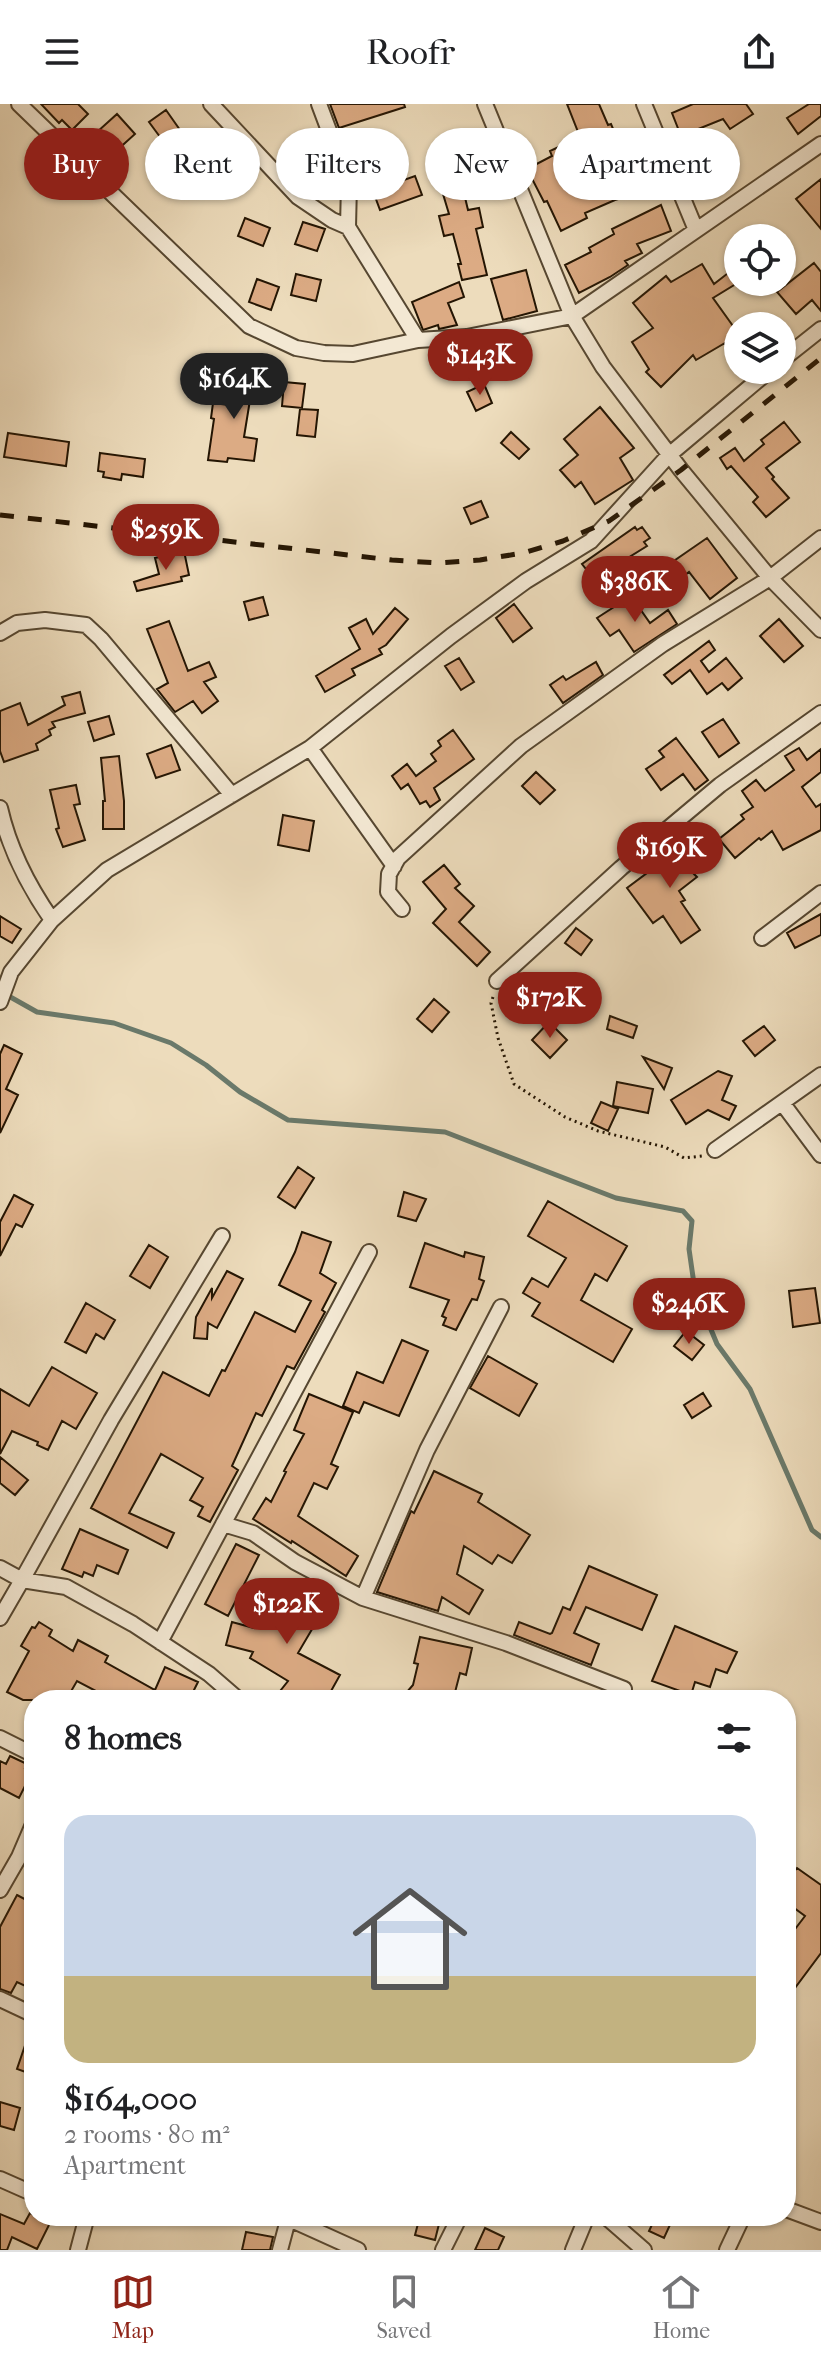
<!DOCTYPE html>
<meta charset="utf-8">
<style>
:root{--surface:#fff;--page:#f6f6f6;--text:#202124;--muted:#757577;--line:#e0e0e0;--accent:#8f2418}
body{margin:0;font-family:"IM FELL French Canon",serif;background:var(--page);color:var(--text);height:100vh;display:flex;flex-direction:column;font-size:30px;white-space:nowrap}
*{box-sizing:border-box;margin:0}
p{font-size:26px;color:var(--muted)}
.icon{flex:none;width:44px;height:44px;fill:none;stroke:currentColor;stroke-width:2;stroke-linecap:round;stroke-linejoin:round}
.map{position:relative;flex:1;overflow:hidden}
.sheet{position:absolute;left:24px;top:1586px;width:772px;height:536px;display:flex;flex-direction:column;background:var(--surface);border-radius:32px;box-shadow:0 2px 6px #0004}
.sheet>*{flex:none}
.banner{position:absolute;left:24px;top:24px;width:774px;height:72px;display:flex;gap:16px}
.buttons{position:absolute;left:724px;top:120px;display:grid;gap:16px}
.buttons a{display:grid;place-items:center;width:72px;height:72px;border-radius:50%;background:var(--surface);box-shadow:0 2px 6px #0004;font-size:40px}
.price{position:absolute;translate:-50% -68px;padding:0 18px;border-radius:28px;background:var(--accent);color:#fff;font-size:26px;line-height:52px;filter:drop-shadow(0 2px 4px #0008)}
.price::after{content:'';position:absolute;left:50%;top:48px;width:24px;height:18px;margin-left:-12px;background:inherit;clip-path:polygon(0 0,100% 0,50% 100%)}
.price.current{background:#222;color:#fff}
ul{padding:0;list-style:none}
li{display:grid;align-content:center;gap:16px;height:424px;padding:0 40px}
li+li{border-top:2px solid var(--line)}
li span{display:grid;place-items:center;height:248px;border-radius:24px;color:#555}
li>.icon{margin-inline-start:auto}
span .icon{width:144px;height:144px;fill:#fffc;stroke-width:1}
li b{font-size:34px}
h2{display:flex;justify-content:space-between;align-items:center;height:96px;padding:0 40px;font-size:34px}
.tag{padding:0 28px;border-radius:36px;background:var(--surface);box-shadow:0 2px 6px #0004;font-size:28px;line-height:72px}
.tag.current{background:var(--accent);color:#fff}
header{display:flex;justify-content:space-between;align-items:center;height:104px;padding:0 40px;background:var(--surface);font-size:36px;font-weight:600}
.tab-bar{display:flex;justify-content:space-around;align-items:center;height:112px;border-top:2px solid var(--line);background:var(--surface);font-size:22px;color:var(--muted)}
.tab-bar a{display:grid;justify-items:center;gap:4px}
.tab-bar .current{color:var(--accent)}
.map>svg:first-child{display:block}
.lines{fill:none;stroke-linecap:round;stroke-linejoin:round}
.stream{stroke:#6a796a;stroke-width:5}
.building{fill:#dcab84;stroke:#241503;stroke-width:2}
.street-casing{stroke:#564731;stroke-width:18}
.path{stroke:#241503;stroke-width:3;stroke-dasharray:2 4;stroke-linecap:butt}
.street{stroke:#f3e8d3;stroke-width:14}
.rail{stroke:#241503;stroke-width:5;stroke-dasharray:14 14;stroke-linecap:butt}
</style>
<header><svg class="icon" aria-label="menu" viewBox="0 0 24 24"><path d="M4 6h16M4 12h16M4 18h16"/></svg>Roofr<svg class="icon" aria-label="share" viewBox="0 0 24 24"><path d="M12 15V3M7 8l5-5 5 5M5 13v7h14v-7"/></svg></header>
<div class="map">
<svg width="821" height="2146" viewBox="0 0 821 2146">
<rect width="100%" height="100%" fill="#eddcbc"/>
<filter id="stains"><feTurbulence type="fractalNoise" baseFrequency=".0025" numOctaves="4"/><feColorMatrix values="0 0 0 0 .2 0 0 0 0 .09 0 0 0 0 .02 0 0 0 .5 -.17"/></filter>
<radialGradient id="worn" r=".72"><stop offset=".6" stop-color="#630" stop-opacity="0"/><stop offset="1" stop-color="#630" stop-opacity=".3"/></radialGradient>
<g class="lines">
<path class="stream" d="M5,890L37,908L114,919L171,939L206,961L240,988L288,1016L445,1028L616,1094L683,1107L692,1117L689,1145L695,1187L717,1240L750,1285L812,1426L821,1433"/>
</g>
<path class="building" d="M41,0H78L88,10L72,26L62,16L59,19Z
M330,0H404L405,3L339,24Z
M567,0H599L608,21L611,20L619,39L609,43L618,67L635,60L644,87L615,96L585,109L587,114L561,127L547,97L544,98L527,65L552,52L550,47L580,33Z
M693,0H746L753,10L730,25L723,15L681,32L672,9Z
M809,0H821V12L798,30L787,14Z
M166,6L180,26L163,37L149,18Z
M117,10L135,30L115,48L97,28Z
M702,58L710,80L693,87L684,65Z
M415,72L422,91L380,106L373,87Z
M821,75V125L796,95Z
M463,85L468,106L479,104L483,123L476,125L487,171L462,176L458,160H461L453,130L444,132L439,112L449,110L443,90Z
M661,101L671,127L637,140L642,149L625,157L628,161L610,173L579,189L565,161L591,148L589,144L614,130L612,125Z
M245,114L270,124L263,142L238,132Z
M303,118L325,125L317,147L295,140Z
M814,159L821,168V207L812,196L796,210L777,188Z
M702,160L714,180L732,166L738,173L739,178L713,194L738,229V255L725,239L696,256L693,251L661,283L646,268L649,265L632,238L653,224L633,199L666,172L671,178Z
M526,166L537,207L503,216L491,175Z
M296,170L321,176L316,197L291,191Z
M257,175L279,183L271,206L249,198Z
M459,178L464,193L448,199L457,221L439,225L438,221L423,226L412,198Z
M235,262L255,265L244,333L257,335L254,357L228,354L227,358L208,356L214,315L211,314L213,299L228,301Z
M284,278L305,280L302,304L282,302Z
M484,280L492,299L476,307L467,288Z
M600,303L634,344L620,354L633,376L595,400L581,378L575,383L560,366L578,351L564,335Z
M300,305L318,306L315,333L297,331Z
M784,318L800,338L766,364L774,373L772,375L789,394L766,413L753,398L758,393L731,362L727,365L720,354L735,344L744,357L764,340L761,336Z
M511,328L529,345L519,355L501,339Z
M8,329L69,338L66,362L4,353Z
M100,349L145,355L143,373L122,370L121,376L103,373L104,368L98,367Z
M481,397L488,413L471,420L464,404Z
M635,423L637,426L642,423L650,434L644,438L647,442L615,462L617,464L597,479L582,460Z
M707,434L737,474L710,495L689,468L680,475L668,461Z
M184,447L189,471L181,473L182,477L137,487L134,478L159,470L155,454Z
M631,492L650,519L668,506L677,520L634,548L619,526L610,532L597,514Z
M263,493L268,511L249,516L244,498Z
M514,500L532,524L513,538L496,514Z
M395,504L408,515L386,541L379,545L382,550L352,565L355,571L325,588L316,572L360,545L349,524L366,515L373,530Z
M779,515L803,542L784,558L760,532Z
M169,517L188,567L209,558L216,573L204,578L218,597L202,609L193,597L175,608L157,585L168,579L147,525Z
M709,537L715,546L701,557L709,568L726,554L742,574L728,586L722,579L707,590L690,566L672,580L664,571Z
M459,554L474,578L461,586L445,562Z
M596,558L603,571L563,599L550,581L563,572L566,576Z
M80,588L85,609L52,618L55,623L49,626L51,631L36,640L38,646L4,658L0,647V607L20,599L28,621L65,601L62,593Z
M109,612L114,630L94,637L88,618Z
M723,615L739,639L719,653L702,628Z
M453,626L474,655L434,684L440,696L430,703L426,697L420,700L408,680L401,685L392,672L407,660L416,672L436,657L431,650L441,642L438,637Z
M676,634L708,676L695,686L683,670L661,686L646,665L664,653L659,647Z
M171,641L180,666L156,674L147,650Z
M799,644L807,656L821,645V668L802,683L816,703L821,700V726L783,746L772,727L761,736L759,734L735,754L719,735L744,715L741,711L753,703L742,687L756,676L765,687L794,666L785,652Z
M119,652L124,697V725H103V697H105L101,654Z
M536,668L555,686L540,700L522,682Z
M76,681L80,700L74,701L85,736L63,743L56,725L59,724L50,686Z
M283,711L314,717L309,747L278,741Z
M690,737L707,758L693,769L697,773L679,787L685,796L681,798L700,826L681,839L663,812L653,819L627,784Z
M444,761L460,780L455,784L474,802L459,818L490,848L477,862L433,819L446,805L423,778Z
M821,810V831L795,844L787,829Z
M0,812L21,825L12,839L0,832Z
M576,824L592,836L581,851L565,839Z
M555,870L571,884L563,893L569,898L560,908L538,888Z
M434,895L449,908L432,928L417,915Z
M610,912L637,922L633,934L607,925Z
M549,918L567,936L550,954L532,936Z
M764,922L775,936L755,952L743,937Z
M4,941L22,950L6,985L18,991L0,1029V950Z
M643,953L672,964L664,985Z
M718,967L732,972L722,996L736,1002L729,1016L708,1006L686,1020L671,996Z
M617,978L653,985L648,1009L613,1002Z
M601,998L618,1005L608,1027L591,1019Z
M298,1063L314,1074L295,1104L278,1093Z
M404,1088L426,1095L416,1117L398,1112Z
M14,1091L33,1101L22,1123L16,1120L0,1152V1118Z
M548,1097L627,1142L607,1177L595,1170L581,1196L632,1225L613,1258L532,1212L540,1199L523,1189L532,1174L548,1183L566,1154L528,1132Z
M302,1128L331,1138L320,1169L336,1179L322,1206L325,1208L294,1265L287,1262L262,1312L256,1309L232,1362L238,1366L210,1418L198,1412L203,1403L190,1396L203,1374L161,1350L129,1409L174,1429L167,1444L91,1404L163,1268L209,1292L222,1266L225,1267L255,1208L295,1228L311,1197L279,1181L295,1148Z
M425,1139L464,1153L465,1148L484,1153L479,1175L484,1177L477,1196L472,1195L456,1226L443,1221L446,1214L442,1212L449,1196L410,1183Z
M149,1141L168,1153L150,1184L130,1172Z
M227,1167L243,1175L217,1224L208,1219L207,1235L194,1234L196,1213L212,1184V1194Z
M815,1184L820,1219L793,1223L789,1187Z
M86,1199L115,1216L104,1235L96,1230L86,1249L65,1238Z
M686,1227L704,1241L692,1256L674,1242Z
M402,1236L428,1247L399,1312L364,1298L359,1309L343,1302L357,1268L383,1279Z
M488,1252L537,1280L519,1312L470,1284Z
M52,1263L97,1289L76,1325L62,1317L48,1346L37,1341L38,1338L12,1327L0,1350V1285L29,1302Z
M703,1289L711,1302L692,1314L684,1301Z
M309,1290L353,1308L331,1360L338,1363L327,1385L314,1379L298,1412L358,1452L346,1472L292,1437L291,1439L253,1415L266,1394L271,1398L286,1368L284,1367L304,1330L294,1326Z
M0,1353L28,1376L15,1391L0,1379Z
M434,1367L482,1390L478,1398L530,1431L512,1459L498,1451L492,1460L464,1442L457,1470L483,1486L469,1510L442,1493L438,1507L377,1488L411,1407L414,1409Z
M80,1425L128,1446L118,1470L97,1461L93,1472L84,1468L82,1473L62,1465Z
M236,1440L259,1451L228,1512L205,1500Z
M589,1462L657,1491L642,1526L586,1503L574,1529L599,1540L591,1561L514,1531L519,1518L550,1530L552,1529L563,1503L570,1506Z
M308,1486L328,1498L298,1549L340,1571L326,1596L314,1589L309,1596H273L288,1577L250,1554L253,1548L226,1541L232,1518L254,1524L271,1490L298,1504Z
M39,1518L52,1526L49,1532L73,1547L78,1536L108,1552L105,1558L155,1586L165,1563L198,1578L189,1596H113L77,1577L66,1596H23L7,1588L29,1547L21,1542L32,1523L35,1524Z
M675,1522L737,1548L727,1569L716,1565L710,1583L695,1578L691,1591L652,1577Z
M420,1533L472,1544L466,1571L460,1569L453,1596H400L413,1581L418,1560L414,1559Z
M10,1652L27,1660L25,1664L32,1668L19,1694L0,1684V1657L6,1660Z
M797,1764L821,1781V1849L786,1896V1837L805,1812L786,1798V1778Z
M17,1791L34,1800V1843L27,1856L34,1859V1886L17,1878L11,1889L0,1885V1823Z
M32,1921H34V1971L17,1965Z
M0,1998L20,2004L14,2026L0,2022Z
M30,2109L50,2119L37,2145L12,2133L7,2146H0V2110L24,2120Z
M420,2112H441L435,2136L415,2131Z
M656,2112H674L664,2134L649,2127Z
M485,2124L504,2133L498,2146H475Z
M246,2128L273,2133L270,2146H242Z"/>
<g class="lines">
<defs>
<path id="street" d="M19,0L249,222L296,244L324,249L353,250L418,236L467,233L572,212L821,40
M211,0L298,93L332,116L348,123L418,236
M319,0L349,80L348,123
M485,0L572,212L603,263L681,366L770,474L821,526
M644,0L696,126
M782,256L821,225
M0,529L17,519L45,516L86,521L101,535L232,691
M310,644L394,762
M0,704C9,744 29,783 52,816
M402,805L388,788L389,770L398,754L521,642L663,540L770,474L821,434
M762,834L821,789
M497,877L621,764L720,681L821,609
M0,898L11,868L52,816L107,766L310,644L451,532L526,477L591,437L669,351L770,266
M783,1000L821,1051
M715,1046L821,971
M222,1132L111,1316L22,1476L66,1483L133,1520L209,1570L239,1596
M223,1420L253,1429L295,1458L363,1494L506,1539L624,1585
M0,1464L22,1476L0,1514
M363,1494L427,1346L501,1203
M160,1538L369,1148
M0,1634L34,1651
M0,1786L19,1753L34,1718
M0,1895L34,1911
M0,2075L34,2090
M786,2105L821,2118
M283,2112L358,2146
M605,2112L644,2146
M78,2146L87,2112
M280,2146L289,2112
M443,2146L460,2112
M573,2146L587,2112
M727,2146L743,2112"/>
</defs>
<use href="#street" class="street-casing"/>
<path class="path" d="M493,893L491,899L498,934L514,980L565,1013L598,1027L665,1043L684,1054L702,1052"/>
<use href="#street" class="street"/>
<path class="rail" d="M0,411L392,456L438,459L480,456L523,449L563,437L609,417L681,366L821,254"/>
</g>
<rect width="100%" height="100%" filter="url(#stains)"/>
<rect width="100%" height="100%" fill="url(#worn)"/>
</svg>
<div class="buttons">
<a><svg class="icon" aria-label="locate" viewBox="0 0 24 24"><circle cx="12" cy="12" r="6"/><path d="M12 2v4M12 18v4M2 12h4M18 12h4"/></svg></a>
<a><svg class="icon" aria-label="layers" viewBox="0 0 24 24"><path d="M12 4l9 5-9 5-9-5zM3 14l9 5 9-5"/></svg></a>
</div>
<b class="price" style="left:480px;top:293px">$143K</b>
<b class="price current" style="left:234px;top:317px">$164K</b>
<b class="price" style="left:166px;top:468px">$259K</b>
<b class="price" style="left:635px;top:520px">$386K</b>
<b class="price" style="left:670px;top:786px">$169K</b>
<b class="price" style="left:550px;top:936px">$172K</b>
<b class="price" style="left:689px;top:1242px">$246K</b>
<b class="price" style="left:287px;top:1542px">$122K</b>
<div class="banner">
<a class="tag current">Buy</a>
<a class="tag">Rent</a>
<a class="tag">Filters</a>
<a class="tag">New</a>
<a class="tag">Apartment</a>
</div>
<section class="sheet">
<h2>8 homes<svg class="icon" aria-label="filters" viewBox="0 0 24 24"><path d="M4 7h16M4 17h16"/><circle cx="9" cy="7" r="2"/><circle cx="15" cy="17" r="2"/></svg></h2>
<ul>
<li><span style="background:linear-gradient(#c9d6e8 65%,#c2b280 0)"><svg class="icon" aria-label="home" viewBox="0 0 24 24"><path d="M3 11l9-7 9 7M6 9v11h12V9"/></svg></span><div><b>$164,000</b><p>2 rooms · 80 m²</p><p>Apartment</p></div></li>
</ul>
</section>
</div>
<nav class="tab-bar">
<a class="current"><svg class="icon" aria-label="map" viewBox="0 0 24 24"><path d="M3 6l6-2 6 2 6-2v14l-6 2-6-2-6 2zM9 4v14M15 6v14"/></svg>Map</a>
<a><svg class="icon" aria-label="saved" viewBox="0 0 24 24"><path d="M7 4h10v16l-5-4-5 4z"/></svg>Saved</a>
<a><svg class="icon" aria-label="home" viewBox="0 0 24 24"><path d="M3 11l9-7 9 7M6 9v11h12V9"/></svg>Home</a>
</nav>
